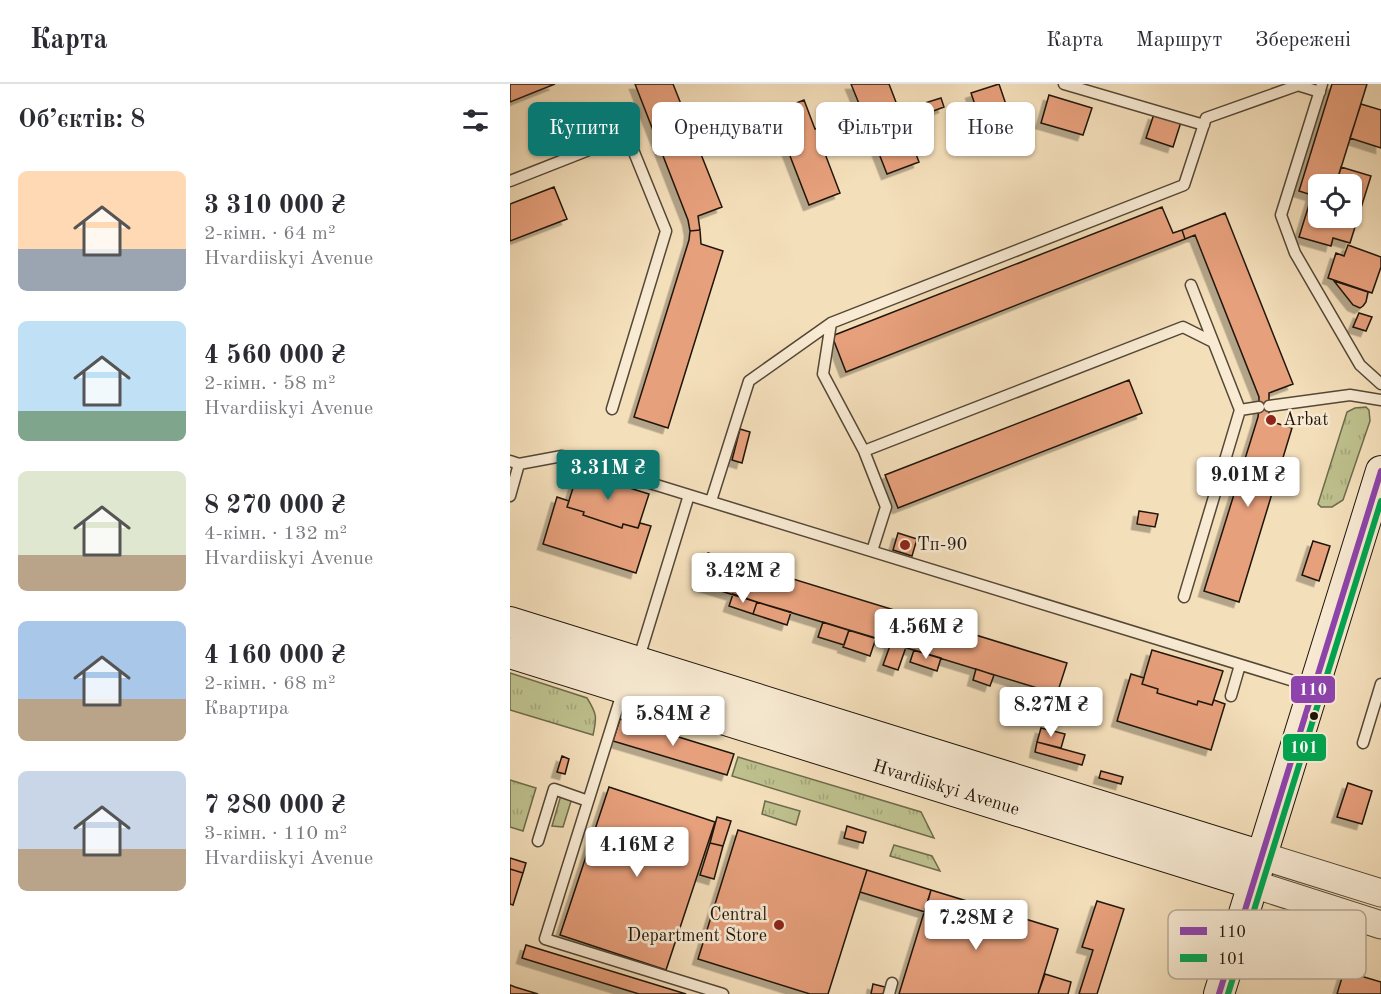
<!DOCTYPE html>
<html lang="uk">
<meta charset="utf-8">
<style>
:root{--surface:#fff;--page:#f7f7f7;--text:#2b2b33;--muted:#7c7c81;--line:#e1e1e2;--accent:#0f766e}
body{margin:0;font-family:"Old Standard TT",serif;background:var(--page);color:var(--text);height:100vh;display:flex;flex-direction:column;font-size:22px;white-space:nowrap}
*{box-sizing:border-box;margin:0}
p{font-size:20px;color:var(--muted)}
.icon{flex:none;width:33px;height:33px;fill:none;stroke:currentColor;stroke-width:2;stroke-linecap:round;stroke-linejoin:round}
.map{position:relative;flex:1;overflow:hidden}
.drawer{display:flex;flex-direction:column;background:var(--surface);width:510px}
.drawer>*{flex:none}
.guide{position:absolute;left:18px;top:18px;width:570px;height:54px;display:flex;gap:12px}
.tools{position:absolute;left:798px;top:90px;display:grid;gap:12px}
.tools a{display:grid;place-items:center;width:54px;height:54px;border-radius:9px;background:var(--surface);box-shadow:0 2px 4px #0004;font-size:30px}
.price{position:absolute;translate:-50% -51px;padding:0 14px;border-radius:6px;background:#fff;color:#222;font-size:20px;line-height:39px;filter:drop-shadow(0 2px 3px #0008)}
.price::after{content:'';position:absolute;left:50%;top:36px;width:18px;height:14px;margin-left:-9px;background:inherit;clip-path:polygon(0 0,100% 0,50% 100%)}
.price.active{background:var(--accent);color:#fff}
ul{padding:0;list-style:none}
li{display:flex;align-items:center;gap:18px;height:150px;padding:0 18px}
li span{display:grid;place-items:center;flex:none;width:168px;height:120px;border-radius:9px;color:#555}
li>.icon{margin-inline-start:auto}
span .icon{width:72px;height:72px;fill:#fffc;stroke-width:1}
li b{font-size:26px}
h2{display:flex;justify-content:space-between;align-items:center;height:72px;padding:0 18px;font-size:26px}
.chip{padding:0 21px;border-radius:9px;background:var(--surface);box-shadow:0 2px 4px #0004;font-size:21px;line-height:54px}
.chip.active{background:var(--accent);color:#fff}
header{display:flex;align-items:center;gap:36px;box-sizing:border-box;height:84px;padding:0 30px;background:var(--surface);border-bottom:2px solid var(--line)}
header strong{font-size:28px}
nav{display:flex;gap:33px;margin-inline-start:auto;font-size:21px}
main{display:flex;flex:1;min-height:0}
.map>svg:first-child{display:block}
.grass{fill:url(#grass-tufts);stroke:#6e6b4c;stroke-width:1.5}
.building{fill:#e7a07c;stroke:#1f1509;stroke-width:1.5;filter:url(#shadow)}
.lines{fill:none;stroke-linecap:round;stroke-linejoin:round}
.service-casing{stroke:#544836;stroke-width:13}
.tertiary-casing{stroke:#544836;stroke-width:29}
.secondary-casing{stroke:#1f1509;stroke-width:32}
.service{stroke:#f8ead3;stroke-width:10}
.tertiary{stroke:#f8ead3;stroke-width:27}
.secondary{stroke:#f8ead3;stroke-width:30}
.bus-1-casing{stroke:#f8ead3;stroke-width:10}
.bus-2-casing{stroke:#f8ead3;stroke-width:10}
.bus-1{stroke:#8e44ad;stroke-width:6}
.bus-2{stroke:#00a651;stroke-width:6}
.poi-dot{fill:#8f2418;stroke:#f8ead3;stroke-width:2}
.bus-dot{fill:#1f1509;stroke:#f8ead3;stroke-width:2}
.labels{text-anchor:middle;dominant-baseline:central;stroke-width:5;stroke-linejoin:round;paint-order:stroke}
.poi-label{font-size:18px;fill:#1f1509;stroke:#f8ead3;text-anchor:start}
.street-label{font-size:18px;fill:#1f1509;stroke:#f8ead3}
.key{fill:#f8ead3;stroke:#b7aa96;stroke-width:1.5}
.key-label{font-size:16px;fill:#1f1509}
.line-badge{stroke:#f8ead3;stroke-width:2}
.badge-label{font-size:16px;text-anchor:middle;font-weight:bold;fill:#fff}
</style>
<header>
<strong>Карта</strong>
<nav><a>Карта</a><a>Маршрут</a><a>Збережені</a></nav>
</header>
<main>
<section class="drawer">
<h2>Об’єктів: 8<svg class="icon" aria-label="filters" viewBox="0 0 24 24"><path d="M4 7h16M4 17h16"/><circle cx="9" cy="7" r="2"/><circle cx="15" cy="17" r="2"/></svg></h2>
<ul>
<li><span style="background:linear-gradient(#ffd9b3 65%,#9aa5b1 0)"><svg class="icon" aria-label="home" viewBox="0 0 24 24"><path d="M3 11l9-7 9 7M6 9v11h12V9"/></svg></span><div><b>3 310 000 ₴</b><p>2-кімн. · 64 m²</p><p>Hvardiiskyi Avenue</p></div></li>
<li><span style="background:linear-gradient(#bfe0f5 75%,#7fa58c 0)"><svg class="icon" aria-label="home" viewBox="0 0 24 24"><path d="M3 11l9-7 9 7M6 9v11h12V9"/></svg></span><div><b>4 560 000 ₴</b><p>2-кімн. · 58 m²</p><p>Hvardiiskyi Avenue</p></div></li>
<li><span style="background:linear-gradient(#dfe7d0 70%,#b9a48a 0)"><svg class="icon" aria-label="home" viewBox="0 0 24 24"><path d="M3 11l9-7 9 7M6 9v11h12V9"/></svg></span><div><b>8 270 000 ₴</b><p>4-кімн. · 132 m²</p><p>Hvardiiskyi Avenue</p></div></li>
<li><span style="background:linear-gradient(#a9c7e8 65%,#b9a48a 0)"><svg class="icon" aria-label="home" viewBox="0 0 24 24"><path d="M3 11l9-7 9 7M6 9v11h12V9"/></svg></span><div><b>4 160 000 ₴</b><p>2-кімн. · 68 m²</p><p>Квартира</p></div></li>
<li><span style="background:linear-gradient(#c9d6e8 65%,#b9a48a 0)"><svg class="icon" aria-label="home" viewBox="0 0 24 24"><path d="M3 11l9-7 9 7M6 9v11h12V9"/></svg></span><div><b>7 280 000 ₴</b><p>3-кімн. · 110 m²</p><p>Hvardiiskyi Avenue</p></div></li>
</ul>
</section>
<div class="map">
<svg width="871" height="910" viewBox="0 0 871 910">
<defs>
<pattern id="grass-tufts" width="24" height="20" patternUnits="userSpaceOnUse" patternTransform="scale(1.5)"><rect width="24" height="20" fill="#bec18e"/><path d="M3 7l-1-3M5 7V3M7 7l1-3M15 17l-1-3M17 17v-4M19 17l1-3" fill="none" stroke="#a3a579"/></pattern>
<filter id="shadow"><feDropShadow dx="-5.5" dy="5.5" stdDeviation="0" flood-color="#0004"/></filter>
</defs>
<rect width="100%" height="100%" fill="#f4dfbb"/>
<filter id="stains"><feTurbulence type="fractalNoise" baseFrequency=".00333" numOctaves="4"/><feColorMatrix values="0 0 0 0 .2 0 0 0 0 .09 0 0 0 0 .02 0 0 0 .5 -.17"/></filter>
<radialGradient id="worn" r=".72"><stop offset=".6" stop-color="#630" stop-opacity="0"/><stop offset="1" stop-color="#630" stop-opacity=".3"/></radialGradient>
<path class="grass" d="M856,323L859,326L860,337L833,416L822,423H811L808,420L837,328L845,324Z
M0,589L77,614C87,630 87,633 83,651L0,626Z
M228,673L411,728L424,754L222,692Z
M0,696L26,704L13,747L0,743Z
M51,711L62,714L53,743L42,742Z
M255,717L290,727L286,741L252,730Z
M384,761L422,772L430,787L380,772Z"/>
<path class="building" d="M0,0H45L0,18Z
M125,0H163L212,123L188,132L190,146L180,147L178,136Z
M341,0H379L409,78L377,90L359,44L312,62L330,109L299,121L263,28L294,16L305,45L352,27Z
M489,0L504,44L476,53L461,9Z
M822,0H857L826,100H808V113L789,107Z
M539,11L582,24L573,51L531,39Z
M431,14L434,23L418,29L415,19Z
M851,20L871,26V64L840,54Z
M644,30L671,38L663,63L636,54Z
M831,83L861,92L840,159L823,154L821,162L789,153L802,111L808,113V134H842V100H826Z
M44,103L57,135L0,157V120Z
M652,123L663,149L672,146L675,155L336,288L322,252Z
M715,129L783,300L759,309V323H749V313L685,151L675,155L672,146Z
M190,146L191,160L213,167L158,344L124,333L179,156L180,147Z
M838,161L871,173V183L862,209L818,194L826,169L834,172Z
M824,197L858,208L856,218L853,222L850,224L843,221Z
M849,229L862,233L856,247L843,243Z
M619,296L632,329L388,424L375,391Z
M749,323H759V337L782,344L729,518L694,507L748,333Z
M230,345L240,348L232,379L222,376Z
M68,388L139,410L128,444L113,440L112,444L73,431L74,428L57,423Z
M47,413L59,417L57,423L74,428L73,431L112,444L113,440L128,444L130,439L141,442L126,489L33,460Z
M629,427L648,430L645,443L627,440Z
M388,449L407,455L402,472L383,466Z
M803,457L820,462L809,497L792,491Z
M198,469L557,579L547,610L188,500Z
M223,510L247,518L243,530L219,522Z
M247,518L281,528L277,541L243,530Z
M313,538L339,546L334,561L308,553Z
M339,546L366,554L360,572L333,563Z
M381,559L396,563L388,586L373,581Z
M404,566L431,574L427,587L400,578Z
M642,566L713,587L702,621L688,617L687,621L647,609L648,605L632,600Z
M466,585L484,591L480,602L463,596Z
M621,590L634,594L632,600L648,605L647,609L687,621L688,617L702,621L704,616L715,620L701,666L607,637Z
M110,635L224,670L217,691L103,657Z
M531,644L555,650L551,664L527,658Z
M527,658L575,671L572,681L525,668Z
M52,672L59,675L55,690L47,688Z
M591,687L613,693L611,700L589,694Z
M838,699L862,707L852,740L827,733Z
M99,703L205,738L156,886L50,851Z
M207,733L221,737L213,762L200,759Z
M337,742L356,748L353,759L334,754Z
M228,746L357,786L318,910H300L188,875Z
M200,759L213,762L204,795L190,791Z
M0,774L16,779L13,789L0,785Z
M0,785L13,789L3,821L0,820Z
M357,786L421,806L415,828L350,808Z
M421,806L548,845L528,910H389Z
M587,817L614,825L587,910H569L583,866L572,863Z
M16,861L176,910H129L12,874Z
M834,887L871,898V910H827Z
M535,890L561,898L558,910H528Z
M363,900L375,903L373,910H361Z
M0,901L5,903L28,910H0Z"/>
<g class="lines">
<defs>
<path id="service" d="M554,0L694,41
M784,0L810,8
M812,0L771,131L785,169L850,281L871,300
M0,97L117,51L156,147L102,325
M681,201L730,326
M321,239L313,290L354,367
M759,322L840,311L871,316
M0,377L9,380L52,372L803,603
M0,412L9,380
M201,417L239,297L321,239L674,101L696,34L786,2
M362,467L376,423L354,367L673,243L703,258
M674,513L730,326L749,323
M128,577L179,411
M113,606L35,855L213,910
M721,612L730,581
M853,659L871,600
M28,757L44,705L78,717
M379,910L382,899"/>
<path id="tertiary" d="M752,772L871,809
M743,800L871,841"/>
<path id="secondary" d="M0,538L752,772
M0,569L743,800
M709,910L871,387"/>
</defs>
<use href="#service" class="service-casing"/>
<use href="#tertiary" class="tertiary-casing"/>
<use href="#secondary" class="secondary-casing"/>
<use href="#service" class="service"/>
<use href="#tertiary" class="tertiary"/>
<use href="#secondary" class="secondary"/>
<defs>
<path id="bus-1" d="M709,910L871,387"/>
<path id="bus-2" d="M718,910L871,417"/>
</defs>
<use href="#bus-1" class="bus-1-casing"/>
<use href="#bus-2" class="bus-2-casing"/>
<use href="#bus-1" class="bus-1"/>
<use href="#bus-2" class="bus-2"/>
</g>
<g class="poi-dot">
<circle cx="761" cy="336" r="6"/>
<circle cx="395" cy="461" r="6"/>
<circle cx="269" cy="841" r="6"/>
</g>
<circle class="bus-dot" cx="804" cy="632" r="5"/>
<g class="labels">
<g class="poi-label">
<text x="773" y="336">Arbat</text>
<text x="407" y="461">Тп-90</text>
<text x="257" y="831" text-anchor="end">Central<tspan x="257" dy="21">Department Store</tspan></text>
</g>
<g class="street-label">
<text transform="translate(436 704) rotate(17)">Hvardiiskyi Avenue</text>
</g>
</g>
<rect x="658" y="826" width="198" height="69" rx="9" class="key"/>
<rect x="670" y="843" width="27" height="8" fill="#8e44ad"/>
<rect x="670" y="870" width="27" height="8" fill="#00a651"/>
<g class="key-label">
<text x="708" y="853">110</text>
<text x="708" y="880">101</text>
</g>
<g class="line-badge">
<rect x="780" y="591" width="46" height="29" rx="6" fill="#8e44ad"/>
<rect x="772" y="649" width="45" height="29" rx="6" fill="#00a651"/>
</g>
<g class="badge-label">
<text x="803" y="611">110</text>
<text x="794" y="669">101</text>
</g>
<rect width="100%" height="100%" filter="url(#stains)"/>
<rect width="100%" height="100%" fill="url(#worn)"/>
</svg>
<div class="tools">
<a><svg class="icon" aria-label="locate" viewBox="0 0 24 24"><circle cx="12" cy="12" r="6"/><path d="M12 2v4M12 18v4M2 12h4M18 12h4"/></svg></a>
</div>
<b class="price active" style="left:98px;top:417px">3.31M ₴</b>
<b class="price" style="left:738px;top:424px">9.01M ₴</b>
<b class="price" style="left:233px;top:520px">3.42M ₴</b>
<b class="price" style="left:416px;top:576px">4.56M ₴</b>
<b class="price" style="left:541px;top:654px">8.27M ₴</b>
<b class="price" style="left:163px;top:663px">5.84M ₴</b>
<b class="price" style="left:127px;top:794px">4.16M ₴</b>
<b class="price" style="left:466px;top:867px">7.28M ₴</b>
<div class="guide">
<a class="chip active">Купити</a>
<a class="chip">Орендувати</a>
<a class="chip">Фільтри</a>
<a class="chip">Нове</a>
</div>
</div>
</main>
